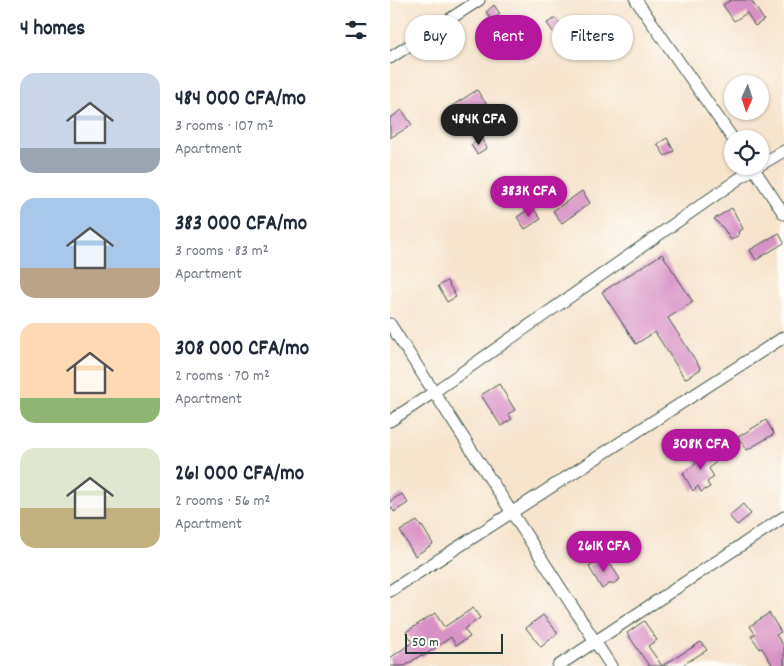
<!DOCTYPE html>
<meta charset="utf-8">
<style>
:root{--surface:#fff;--page:#f2f2f3;--text:#1f2937;--muted:#747a83;--accent:#b5179e}
body{margin:0;font-family:Dekko,sans-serif;background:var(--page);color:var(--text);height:100vh;display:flex;flex-direction:column;font-size:19px;white-space:nowrap}
*{box-sizing:border-box;margin:0}
p{font-size:16px;color:var(--muted)}
.icon{flex:none;width:28px;height:28px;fill:none;stroke:currentColor;stroke-width:2;stroke-linecap:round;stroke-linejoin:round}
.map{position:relative;flex:1;overflow:hidden}
.drawer{display:flex;flex-direction:column;background:var(--surface);width:390px}
.drawer>*{flex:none}
.banner{position:absolute;left:15px;top:15px;width:304px;height:45px;display:flex;gap:10px}
.needle{width:32px;rotate:183deg}
.fabs{position:absolute;left:334px;top:75px;display:grid;gap:10px}
.fabs a{display:grid;place-items:center;width:45px;height:45px;border-radius:50%;background:var(--surface);box-shadow:0 1px 4px #0004;font-size:25px}
.scale{position:absolute;left:15px;bottom:12px;width:98px;box-sizing:border-box;padding-left:5px;border:2px solid #1f3d34;border-top:0;font-size:14px;line-height:18px;white-space:nowrap;color:#1f3d34;-webkit-text-stroke:4px #fdfcf7;paint-order:stroke}
.price{position:absolute;translate:-50% -42px;padding:0 11px;border-radius:18px;background:var(--accent);color:#fff;font-size:16px;line-height:32px;filter:drop-shadow(0 1px 2px #0008)}
.price::after{content:'';position:absolute;left:50%;top:30px;width:15px;height:11px;margin-left:-8px;background:inherit;clip-path:polygon(0 0,100% 0,50% 100%)}
.price.current{background:#222;color:#fff}
ul{padding:0;list-style:none}
li{display:flex;align-items:center;gap:15px;height:125px;padding:0 20px}
li span{display:grid;place-items:center;flex:none;width:140px;height:100px;border-radius:15px;color:#555}
li>.icon{margin-inline-start:auto}
span .icon{width:60px;height:60px;fill:#fffc;stroke-width:1}
li b{font-size:21px}
h2{display:flex;justify-content:space-between;align-items:center;height:60px;padding:0 20px;font-size:21px}
.tag{padding:0 18px;border-radius:22px;background:var(--surface);box-shadow:0 1px 4px #0004;font-size:18px;line-height:45px}
.tag.current{background:var(--accent);color:#fff}
main{display:flex;flex:1;min-height:0}
.map>svg:first-child{display:block}
.building{fill:#d891c4}
.lines{fill:none;stroke-linecap:round;stroke-linejoin:round}
.street-casing{stroke:#3f564b;stroke-width:13}
.street{stroke:#fff;stroke-width:11}
</style>
<main>
<section class="drawer">
<h2>4 homes<svg class="icon" aria-label="filters" viewBox="0 0 24 24"><path d="M4 7h16M4 17h16"/><circle cx="9" cy="7" r="2"/><circle cx="15" cy="17" r="2"/></svg></h2>
<ul>
<li><span style="background:linear-gradient(#c9d6e8 75%,#9aa5b1 0)"><svg class="icon" aria-label="home" viewBox="0 0 24 24"><path d="M3 11l9-7 9 7M6 9v11h12V9"/></svg></span><div><b>484 000 CFA/mo</b><p>3 rooms · 107 m²</p><p>Apartment</p></div></li>
<li><span style="background:linear-gradient(#a9c7e8 70%,#b9a48a 0)"><svg class="icon" aria-label="home" viewBox="0 0 24 24"><path d="M3 11l9-7 9 7M6 9v11h12V9"/></svg></span><div><b>383 000 CFA/mo</b><p>3 rooms · 83 m²</p><p>Apartment</p></div></li>
<li><span style="background:linear-gradient(#ffd9b3 75%,#8fb573 0)"><svg class="icon" aria-label="home" viewBox="0 0 24 24"><path d="M3 11l9-7 9 7M6 9v11h12V9"/></svg></span><div><b>308 000 CFA/mo</b><p>2 rooms · 70 m²</p><p>Apartment</p></div></li>
<li><span style="background:linear-gradient(#dfe7d0 60%,#c2b280 0)"><svg class="icon" aria-label="home" viewBox="0 0 24 24"><path d="M3 11l9-7 9 7M6 9v11h12V9"/></svg></span><div><b>261 000 CFA/mo</b><p>2 rooms · 56 m²</p><p>Apartment</p></div></li>
</ul>
</section>
<div class="map">
<svg width="394" height="666" viewBox="0 0 394 666">
<rect width="100%" height="100%" fill="#fdfcf7"/>
<filter id="ink" filterUnits="userSpaceOnUse"><feTurbulence type="fractalNoise" baseFrequency=".02" numOctaves="2"/><feDisplacementMap in="SourceGraphic" scale="10" xChannelSelector="R" yChannelSelector="G"/><feConvolveMatrix kernelMatrix="1 2 1 2 8 2 1 2 1" color-interpolation-filters="sRGB"/></filter>
<filter id="wash" filterUnits="userSpaceOnUse"><feTurbulence type="fractalNoise" baseFrequency=".0096" numOctaves="4" result="noise"/><feDisplacementMap in="SourceGraphic" scale="20" xChannelSelector="R" yChannelSelector="G"/><feGaussianBlur stdDeviation="1.12" result="paint"/><feColorMatrix in="noise" values="0 0 0 0 0 0 0 0 0 0 0 0 0 0 0 0 0 1.4 0 .05"/><feComposite in="paint" operator="in"/></filter>
<g filter="url(#wash)">
<rect width="100%" height="100%" fill="#f6e4cd"/>
<g id="blocks">
<path class="building" d="M341,0H361L374,20L365,26L357,13L344,21L333,5Z
M104,5L110,14L102,20L96,12Z
M166,18L173,29L165,35L157,23Z
M87,90L97,105L75,118L73,114L64,120L57,109Z
M12,110L22,125L0,138V118Z
M91,138L97,148L87,154L81,145Z
M277,138L284,151L275,156L267,144Z
M192,191L200,203L172,223L163,211Z
M142,207L151,219L135,229L127,217Z
M342,208L353,229L348,232L349,235L341,240L334,229L324,219Z
M389,233L394,243L366,260L360,250Z
M272,254L303,302L278,318L311,369L295,379L265,332L246,344L212,292Z
M57,281L66,297L57,302L48,286Z
M109,384L125,410L118,414L122,419L111,426L91,395Z
M376,420L384,434L357,450L348,437Z
M318,448L326,462L319,468L324,477L317,482L320,487L311,492L308,486L303,491L293,473L306,464L304,459Z
M12,494L18,503L4,512L0,505V501Z
M353,504L361,514L347,525L339,516Z
M27,521L31,527L32,526L43,544L25,556L10,531Z
M215,556L230,579L223,584H219L212,589L199,567Z
M83,608L90,618L74,629L80,637L66,645L61,637L32,657L31,655L15,666H0V658L23,642L16,632L45,613L54,627Z
M379,613L391,632L386,635L394,646V666H383L372,648L370,649L361,636L365,634L360,626Z
M153,615L168,633L151,647L136,628Z
M254,621L267,640L258,646L272,666L311,642L317,650L291,666H259L237,633Z"/>
</g>
</g>
<g filter="url(#ink)">
<use href="#blocks" fill-opacity="0" stroke="#3f564b" stroke-width="1"/>
<g class="lines">
<defs>
<path id="street" d="M246,0L343,139
M0,58L89,0
M370,165L394,151
M362,166L394,214
M0,324L221,666
M0,421L44,392L367,166
M0,591L394,337
M168,666L394,517"/>
</defs>
<use href="#street" class="street-casing"/>
<use href="#street" class="street"/>
</g>
</g>
</svg>
<div class="fabs">
<a><svg class="needle" viewBox="-14 -14 28 28"><path d="M0-13l5 13h-10z" fill="#e53935"/><path d="M0 13l5-13h-10z" fill="#747a83"/></svg></a>
<a><svg class="icon" aria-label="locate" viewBox="0 0 24 24"><circle cx="12" cy="12" r="6"/><path d="M12 2v4M12 18v4M2 12h4M18 12h4"/></svg></a>
</div>
<div class="scale">50 m</div>
<b class="price current" style="left:89px;top:146px">484K CFA</b>
<b class="price" style="left:139px;top:218px">383K CFA</b>
<b class="price" style="left:311px;top:471px">308K CFA</b>
<b class="price" style="left:214px;top:573px">261K CFA</b>
<div class="banner">
<a class="tag">Buy</a>
<a class="tag current">Rent</a>
<a class="tag">Filters</a>
</div>
</div>
</main>
